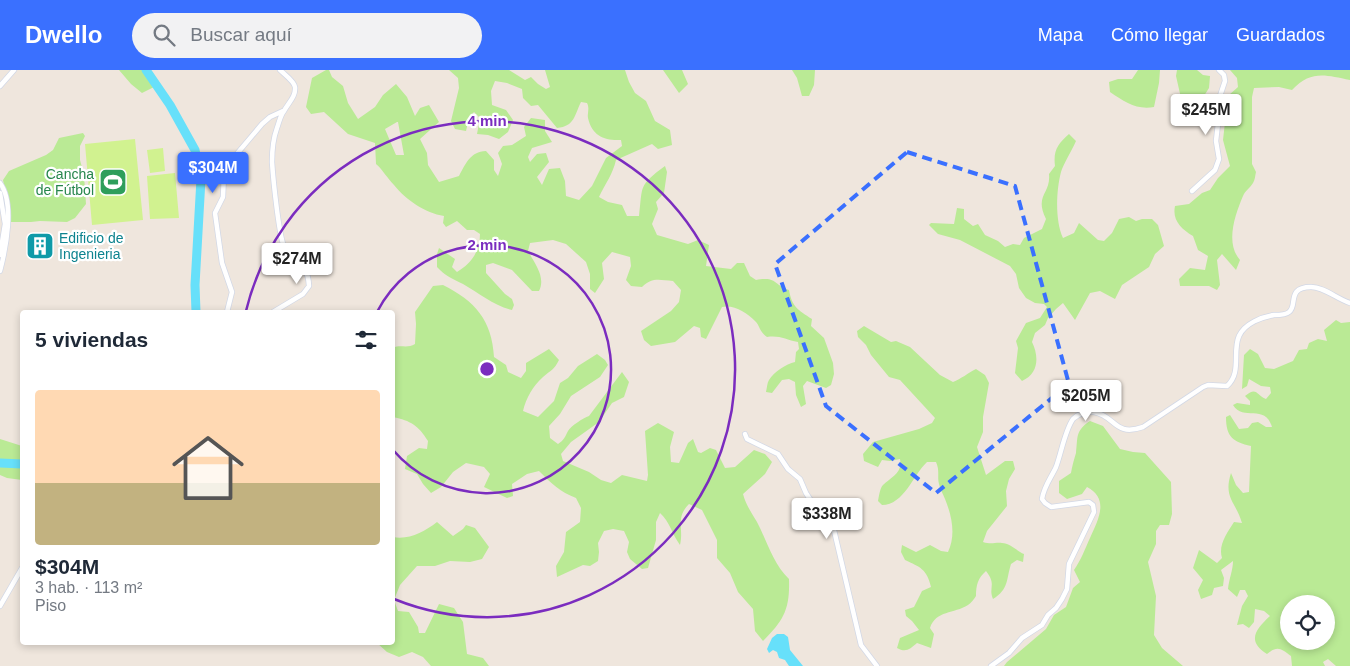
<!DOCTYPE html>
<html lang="es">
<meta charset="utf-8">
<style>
:root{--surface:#fff;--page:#f2f2f3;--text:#1f2937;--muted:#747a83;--line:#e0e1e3;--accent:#3a70ff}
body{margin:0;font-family:Helvetica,sans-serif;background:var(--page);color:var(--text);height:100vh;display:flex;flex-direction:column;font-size:19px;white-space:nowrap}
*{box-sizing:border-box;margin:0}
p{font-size:16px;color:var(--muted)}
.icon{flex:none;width:28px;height:28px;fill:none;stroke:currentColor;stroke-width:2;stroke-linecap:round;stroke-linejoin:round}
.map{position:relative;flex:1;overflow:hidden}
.details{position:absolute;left:20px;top:240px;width:375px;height:335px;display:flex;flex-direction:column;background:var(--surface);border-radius:5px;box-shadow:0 2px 8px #0003}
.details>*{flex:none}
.fabs{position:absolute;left:1280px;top:525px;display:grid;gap:10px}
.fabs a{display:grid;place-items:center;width:55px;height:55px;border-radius:50%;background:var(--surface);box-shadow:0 2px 8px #0003;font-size:25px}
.price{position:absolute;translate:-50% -42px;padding:0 11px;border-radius:5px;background:#fff;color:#222;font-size:16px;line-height:32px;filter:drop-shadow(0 1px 2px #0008)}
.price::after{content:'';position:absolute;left:50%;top:30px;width:15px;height:11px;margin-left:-8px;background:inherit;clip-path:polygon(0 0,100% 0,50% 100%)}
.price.on{background:var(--accent);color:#fff}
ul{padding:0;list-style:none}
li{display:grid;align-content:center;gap:10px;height:265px;padding:0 15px}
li+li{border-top:1px solid var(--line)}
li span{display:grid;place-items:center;height:155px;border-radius:5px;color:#555}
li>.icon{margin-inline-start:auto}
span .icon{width:90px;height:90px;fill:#fffc;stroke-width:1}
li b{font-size:21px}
h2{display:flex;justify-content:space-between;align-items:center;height:60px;padding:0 15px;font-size:21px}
header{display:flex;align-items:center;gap:30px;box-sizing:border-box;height:70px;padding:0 25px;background:var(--accent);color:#fff}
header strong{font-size:24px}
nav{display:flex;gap:28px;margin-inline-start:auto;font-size:18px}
.search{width:350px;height:45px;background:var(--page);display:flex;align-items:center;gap:12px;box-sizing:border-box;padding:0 18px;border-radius:28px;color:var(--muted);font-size:19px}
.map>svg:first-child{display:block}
.green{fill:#baea95;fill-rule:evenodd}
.pitch{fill:#d1f290}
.water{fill:#67e0fa}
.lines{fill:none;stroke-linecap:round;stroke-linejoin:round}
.river{stroke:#67e0fa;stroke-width:9}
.minor-casing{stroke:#d2d8e6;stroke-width:6}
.minor{stroke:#fff;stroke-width:4.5}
.marked{fill:none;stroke:#3a70ff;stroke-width:4;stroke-dasharray:10 6;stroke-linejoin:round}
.ring{fill:none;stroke:#7b2cbf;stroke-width:2.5}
.labels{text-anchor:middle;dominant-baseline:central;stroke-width:4.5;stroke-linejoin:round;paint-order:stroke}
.leisure-label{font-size:14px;fill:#27864d;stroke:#fff;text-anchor:end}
.culture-label{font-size:14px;fill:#0d838f;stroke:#fff;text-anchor:start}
.centre{fill:#7b2cbf;stroke:#fff;stroke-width:2.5}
.ring-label{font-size:15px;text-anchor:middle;font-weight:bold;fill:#7b2cbf;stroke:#fff;stroke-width:4.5;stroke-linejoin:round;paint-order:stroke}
</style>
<header>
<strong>Dwello</strong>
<div class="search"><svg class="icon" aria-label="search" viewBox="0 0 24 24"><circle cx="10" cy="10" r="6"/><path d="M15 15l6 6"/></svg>Buscar aquí</div>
<nav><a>Mapa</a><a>Cómo llegar</a><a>Guardados</a></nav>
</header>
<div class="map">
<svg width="1350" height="596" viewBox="0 0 1350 596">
<rect width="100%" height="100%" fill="#efe6dd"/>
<path class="green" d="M119,0H145L156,16L142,23L131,14Z
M326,0H329L332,7L343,16L348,33L358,49L375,37L383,25L396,14L407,27L415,46L420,38L429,35L439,52L420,69L427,83L428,95L439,112L459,106C466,93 470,82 486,81L494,90V100L498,106L502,94L498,83L503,76L512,75L526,66L524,57L531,48L545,50V61L552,72L532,78L528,87L530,92L537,84L546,83L549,92L537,107L542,115L549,99L560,98L565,111L566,126L579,130L592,116L606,88L622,76L621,70C605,71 592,66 588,48C587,43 590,39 587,33L581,32C574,46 575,56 557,58L538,35L531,36L523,28L522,19L507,13L495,11L491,21L492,35L506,40L513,50L508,62L499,69L488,65L477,64L480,48L474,42L469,48L466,61L455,59L451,51L459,18L458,8L449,0H509L525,10L531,7L538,14L546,19L550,17L545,0H625L629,12L635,23L646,31L655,51L670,60L672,75L658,79L652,74L616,90C613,104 605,114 599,127L608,132L622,135L627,146H639C643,115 638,116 665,96L667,102L664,123L656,132L658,139L652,154L657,165L688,174L698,170L709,175L706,196L731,199L737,193H744L750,206L756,210C778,206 773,215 789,220C792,237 798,240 812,249L811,256L824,268L833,293L834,304L831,315L826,318L807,311L803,316L806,334L801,337L796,325L795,312L789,309L782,310L772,323L766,322C767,318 767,313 769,310C774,302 786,294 795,292L796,282L799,279L798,272C786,270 780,265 767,267C758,260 761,257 755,251C748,243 733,234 722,237L706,269L701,267L700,258L694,256L675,272L651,276L644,270L641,261L671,241L679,232L681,220L673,211C659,210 652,207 642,217L631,216L626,210L631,196L630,187L612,182L602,193L604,209L595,223L590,219V204L586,192L566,174L553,170L530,173L528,181C535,194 546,207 539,221H532L512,200L493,193L486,195V203L505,224L512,229L514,235L512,240C494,236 479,223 463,214C453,209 445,206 437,197V184L439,178L455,189L452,197L457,202C472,193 480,181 480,164L474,160H467L457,151L446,157L443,153L444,146C425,143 406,130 394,115C387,108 383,100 376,94L375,73L348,64L324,42L311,44L306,37L312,8ZM397,52H398L404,85H396L385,59Z
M663,0H682L688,14L679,23Z
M792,0H815L814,15L809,26H802L797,8Z
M1138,0H1160L1159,13L1154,37C1136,40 1125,32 1110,22L1109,12L1118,9H1132Z
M1177,0H1197L1203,5L1210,6L1209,18L1197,37L1181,28L1176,6Z
M1230,0H1350V10C1325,5 1311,0 1292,20L1279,17L1254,18L1252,27V94L1256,102C1255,106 1255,110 1253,113C1250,118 1245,121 1243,126C1235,145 1225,173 1240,190L1236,200L1222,184L1217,190L1220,215L1217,220L1209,216H1180L1179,209L1190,198L1205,200L1208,186L1198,180L1193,166C1181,159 1172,150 1175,136L1189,134L1202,123L1210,120L1218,108L1230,96L1223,70L1226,43L1225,33L1229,25L1238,17L1237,8Z
M83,63L85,66L80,76V90L84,105L86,134L75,148L67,152L40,151L31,152H11L3,110L9,101L46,85L53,80L59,68Z
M1069,64L1076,71C1072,80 1063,95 1061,102C1056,121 1055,151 1063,168L1074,163L1079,153L1098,170L1104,171L1112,163L1119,149L1129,147L1136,151L1142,149H1152L1158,155L1164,176L1155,184L1149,197L1122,215L1115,229L1100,221L1090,223L1075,250L1063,233L1056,239L1048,248L1045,255L1035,263L1032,272C1039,286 1039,304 1022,311L1015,303L1018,278L1016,271L1026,253L1040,248L1047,237L1044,234L1035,233L1026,228L1019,218L1016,204L1010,196L960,170L938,164L929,155L931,153L954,154L957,138L964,139V149L973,156L978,154L985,165L998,171L1005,177L1013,174L1020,175L1024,168L1042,159L1046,149C1034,125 1051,124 1049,104L1055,96C1053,80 1058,74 1069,64Z
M443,215C475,231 492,250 494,287L506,295L508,302L521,308L526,301V293L549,279L559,290C554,300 551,300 543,307C533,316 526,328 523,341L538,347L554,331L560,313L568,308L578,296L597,284L605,290L608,295L600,307L571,326L560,344L549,356L550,368L558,374C564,370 565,367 568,361C571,356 583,348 589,346L622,302L629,312L624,327L612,333L599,352L571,372L561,384L563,391L589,402L601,410L611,413L622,405L647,411L648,405L645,361L658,353L674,362L670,377L671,392L679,393L688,373L693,369L698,382L701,383L710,378L716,380L725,398L735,397L754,380L765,384L772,392L765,404L743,424C746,435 751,442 757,452C767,471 773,494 789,509C790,539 784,550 763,571L755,561L753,539L738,522L730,503L717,488V470L702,440L689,434C675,448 684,458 680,475C672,464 670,452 660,443L656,452V470L648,498L642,499L630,489L627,482L629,472L624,461L613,459L604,461L598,473L599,482L598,491L590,496L583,495L557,507L556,496L564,482L566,462L580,452L581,438L576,428C560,422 551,413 539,401L527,404L512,414L513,426L507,428L484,417L490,404L484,397L466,393L453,402L441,417L431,423L423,414L417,404L405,399L407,386L419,378L427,379L428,371C418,355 411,351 393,347V278C400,274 407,279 415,274L416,254L415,242L433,216Z
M1336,250L1341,253L1350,252V596H1336L1328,589L1323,592L1325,596H1292L1291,586C1281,579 1278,575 1267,584C1246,571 1256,559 1270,546L1264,541L1255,539L1254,552L1249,558L1243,554L1237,555L1242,536L1248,526L1245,520H1240L1237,527L1228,519C1229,509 1233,500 1233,491L1221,500L1224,508L1223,516L1214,518L1212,525L1201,529L1198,520L1203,510L1193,498L1199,480L1217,493L1222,488C1218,475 1227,463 1234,452L1242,453C1236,432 1223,428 1231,403L1236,415L1243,423L1249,422L1251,376C1233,372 1226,367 1226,347L1230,345L1239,359L1248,358L1252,353L1258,352L1266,357H1272C1265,333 1243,352 1233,335L1237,333L1250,335V331L1245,326C1257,316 1256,325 1266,329L1271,323L1270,317L1261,316L1249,309L1247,316L1242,319L1244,285L1250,279L1258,284L1265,298L1274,299L1293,291L1299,280L1307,279L1309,273L1318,269L1327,271L1324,260ZM1289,534H1326V571H1289Z
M864,256L891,272L896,271L910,277L940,305L953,312C961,309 968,303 976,299L985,305L989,313L983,347V362L977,377L986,405L1005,391H1013L1015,399L1009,409L1006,421L1007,436L987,461L983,472C992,475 995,472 1002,473C1010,473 1017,481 1024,484L1023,492L1017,490L1011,494C1006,510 1009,519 993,529C988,517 997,515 986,501C978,508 976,515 976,526C974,529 971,533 968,535C954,544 936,540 930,558L934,564L931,578L917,573C910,579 906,583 897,578L900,568L919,560L912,551L906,546L905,540L914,537L922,521L931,517C927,499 920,497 905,490L901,482L902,475L916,482L930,475L941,481L948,482C956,465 952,446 945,429C943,424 940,419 939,414C937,406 940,401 936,392H927C913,405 904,435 882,435L878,431C879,426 880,418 883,415C891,407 903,403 900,389L890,391L882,390L878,397L864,391L863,384L873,372L919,359L932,353L935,348L900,310L889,307L871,285L866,275L858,267L857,261Z
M1090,351L1103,356L1120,379L1133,382L1145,383L1171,412L1172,444L1169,455H1160L1156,461V474L1148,492L1156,526L1154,565L1162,578L1183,596H1004L1007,592L1046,559L1054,545L1066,537L1073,518L1080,512L1074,500C1081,490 1085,479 1090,468C1098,450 1110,429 1087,417L1082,424L1067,429L1059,423V411L1071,403C1072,396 1074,390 1076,383C1078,367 1075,361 1090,351Z
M0,369L22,376V410L7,408L0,405Z
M437,452L453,466L463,459L466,455L475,458L489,477L482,489L470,492L450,491L435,496H417L400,515L394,530L398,541L409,542L418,557L419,563H425L439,534L454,538L463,552L467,584L483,588L489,596H431L423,587L412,582L399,587L387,582L377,573L392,572L393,467C409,470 424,462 437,452Z"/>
<path class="pitch" d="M135,69L143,150L92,155L85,74Z
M163,78L165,101L150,103L147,80Z
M175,103L179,148L150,149L147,106Z"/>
<path class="water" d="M777,564H784L788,567L790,580L803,596H789L785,590L779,588L777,582L773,580L769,583L767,579L772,568Z"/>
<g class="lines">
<path class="river" d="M146,0L170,35L195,80L201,109L195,215L196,242
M0,393L22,394"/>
<defs>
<path id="minor" d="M0,16L14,0
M0,113C15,133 6,178 0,201
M1192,121L1215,100L1219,89L1216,71L1219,45L1218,32L1225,11L1224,5L1219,0
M0,123L5,154L0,185
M227,242L232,222L222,193L215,143L223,127L224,104L230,92L262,54L270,47L283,41
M273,242L303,224L309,216C308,192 295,195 285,179C279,169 273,107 272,92C272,82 273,69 277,58C279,53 280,46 284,41C288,33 296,27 295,17C294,11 285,5 280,0
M745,364L747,369L778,384L788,399L800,409L806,423L817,440L830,451L833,456L861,575L877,596
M0,536L22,498
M991,596L1009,583L1022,568L1042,555L1048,545L1056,538L1062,529L1067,519L1069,494L1094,442L1093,435L1089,432L1051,437L1045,433L1042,429C1044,416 1051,408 1056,397C1061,384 1065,360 1073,349C1078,344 1088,340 1094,342C1116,346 1114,367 1143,357L1203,317L1208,315L1227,316C1242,303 1232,282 1239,266C1245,253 1262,247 1274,245C1279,245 1286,245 1289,242C1298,236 1286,217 1311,217C1324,217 1337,229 1350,233"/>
</defs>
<use href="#minor" class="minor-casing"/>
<use href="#minor" class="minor"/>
</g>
<path class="marked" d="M907,82L1015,116L1069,314L936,423L826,336L775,194Z"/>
<g class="ring">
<path d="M377 242A124 124 0 1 1 393 380"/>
<path d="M246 241A248 248 0 1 1 394 529"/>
</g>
<defs>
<symbol id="stadium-square" viewBox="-11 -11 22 22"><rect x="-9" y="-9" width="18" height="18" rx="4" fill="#2e9e5b" stroke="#fff"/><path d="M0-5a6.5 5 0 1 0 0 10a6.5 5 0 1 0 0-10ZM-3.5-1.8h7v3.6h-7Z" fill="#fff"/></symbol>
<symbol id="building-square" viewBox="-11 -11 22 22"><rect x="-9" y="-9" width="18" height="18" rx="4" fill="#0f9aa8" stroke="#fff"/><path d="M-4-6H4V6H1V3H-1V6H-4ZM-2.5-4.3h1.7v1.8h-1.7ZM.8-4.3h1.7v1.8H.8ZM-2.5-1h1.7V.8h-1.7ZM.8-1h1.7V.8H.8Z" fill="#fff"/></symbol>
</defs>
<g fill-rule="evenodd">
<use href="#stadium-square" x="97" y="96" width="32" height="32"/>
<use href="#building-square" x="24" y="160" width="32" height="32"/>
</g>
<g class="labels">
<g class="leisure-label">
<text x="94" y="104">Cancha<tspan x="94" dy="16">de Fútbol</tspan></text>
</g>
<g class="culture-label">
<text x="59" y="168">Edificio de<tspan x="59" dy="16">Ingenieria</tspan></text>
</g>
</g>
<circle cx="487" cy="299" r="8" class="centre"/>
<g class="ring-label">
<text x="487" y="56">4 min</text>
<text x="487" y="180">2 min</text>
</g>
</svg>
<div class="fabs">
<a><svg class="icon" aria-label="locate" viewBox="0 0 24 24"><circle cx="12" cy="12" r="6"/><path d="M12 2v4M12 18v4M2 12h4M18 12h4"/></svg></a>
</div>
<b class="price" style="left:1206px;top:66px">$245M</b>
<b class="price on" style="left:213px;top:124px">$304M</b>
<b class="price" style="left:297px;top:215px">$274M</b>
<b class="price" style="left:1086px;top:352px">$205M</b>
<b class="price" style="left:827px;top:470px">$338M</b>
<section class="details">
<h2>5 viviendas<svg class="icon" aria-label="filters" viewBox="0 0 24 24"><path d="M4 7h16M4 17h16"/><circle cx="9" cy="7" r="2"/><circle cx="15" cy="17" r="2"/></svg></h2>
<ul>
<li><span style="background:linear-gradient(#ffd9b3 60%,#c2b280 0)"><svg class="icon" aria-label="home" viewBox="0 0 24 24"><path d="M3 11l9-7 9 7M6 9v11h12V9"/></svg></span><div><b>$304M</b><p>3 hab. · 113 m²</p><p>Piso</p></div></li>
</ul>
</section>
</div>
